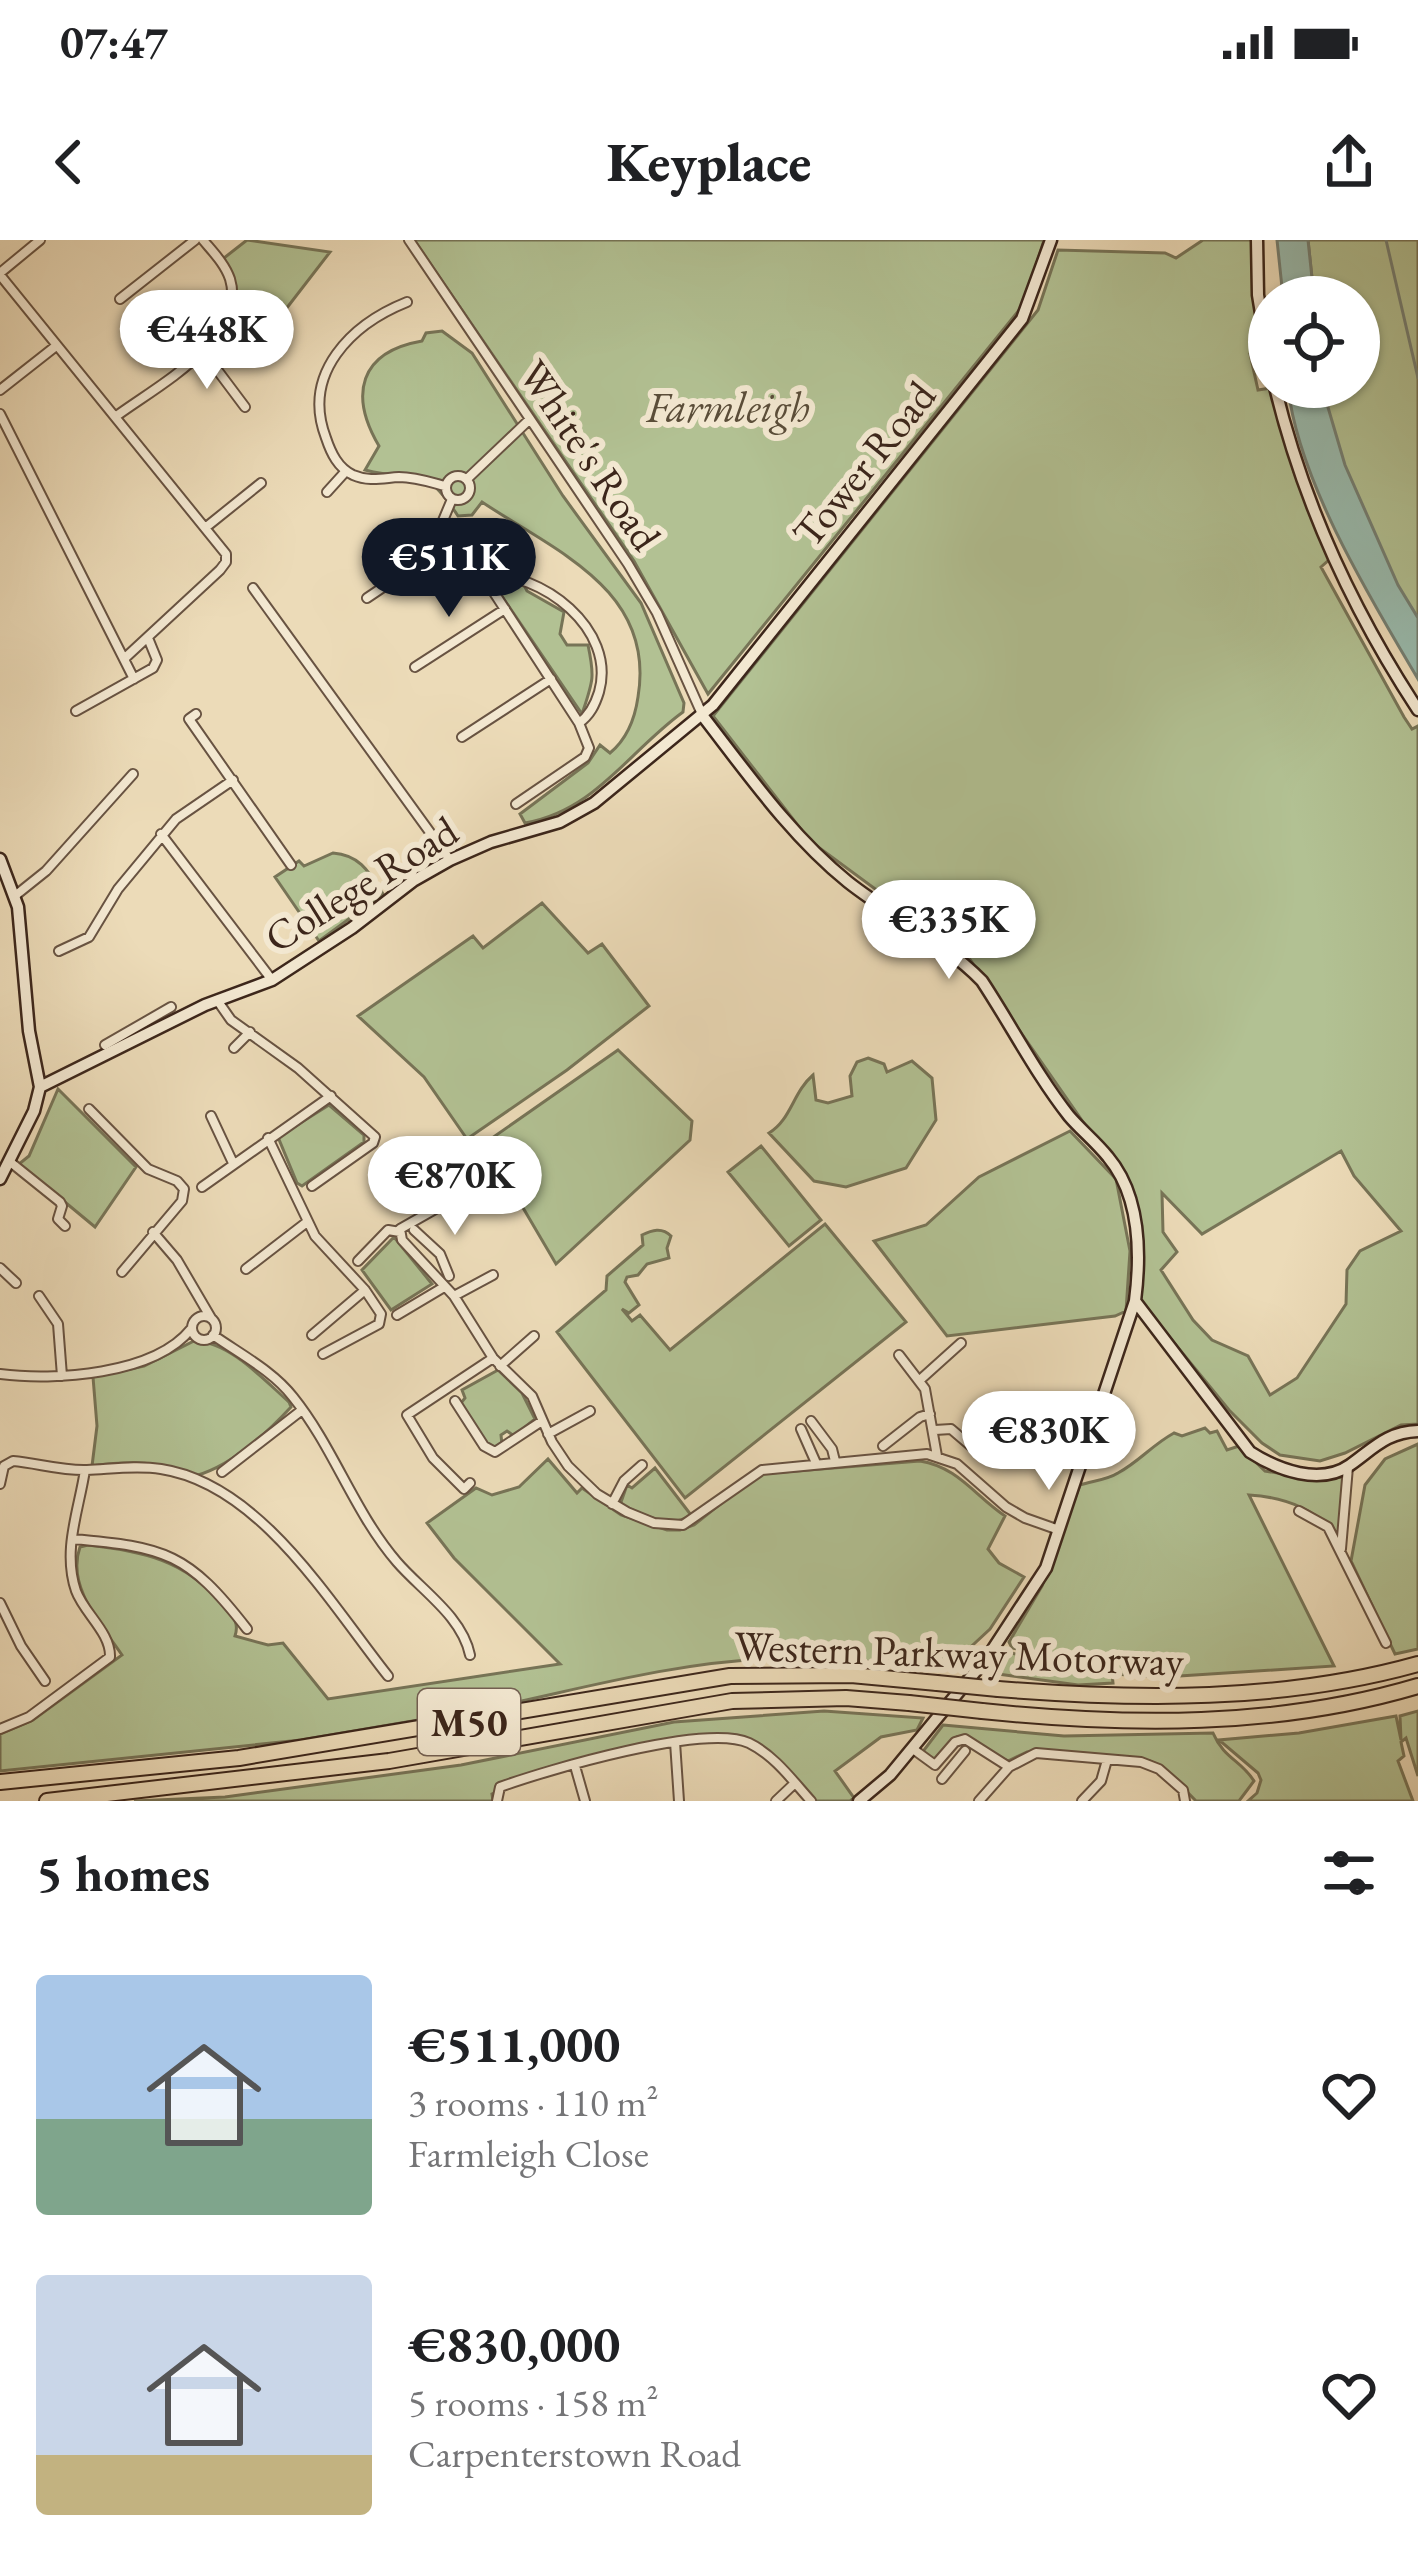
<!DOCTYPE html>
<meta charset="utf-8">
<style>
:root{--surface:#fff;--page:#f6f6f6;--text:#202124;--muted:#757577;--accent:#111827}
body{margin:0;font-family:"EB Garamond",serif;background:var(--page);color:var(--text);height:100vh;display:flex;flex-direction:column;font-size:45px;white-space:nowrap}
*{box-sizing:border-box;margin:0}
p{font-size:39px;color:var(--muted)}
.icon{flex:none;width:66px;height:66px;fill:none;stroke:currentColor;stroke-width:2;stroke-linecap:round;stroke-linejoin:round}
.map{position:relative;height:1561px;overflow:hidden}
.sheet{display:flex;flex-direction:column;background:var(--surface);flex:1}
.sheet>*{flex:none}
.buttons{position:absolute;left:1248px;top:36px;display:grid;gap:24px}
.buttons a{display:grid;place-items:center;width:132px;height:132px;border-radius:50%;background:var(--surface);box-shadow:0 3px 9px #0004;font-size:60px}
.price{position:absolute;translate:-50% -102px;padding:0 27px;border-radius:42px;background:#fff;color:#222;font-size:39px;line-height:78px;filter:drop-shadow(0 3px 6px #0008)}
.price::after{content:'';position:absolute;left:50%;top:72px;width:36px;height:27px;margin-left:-18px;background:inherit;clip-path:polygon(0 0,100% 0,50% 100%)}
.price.on{background:var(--accent);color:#fff}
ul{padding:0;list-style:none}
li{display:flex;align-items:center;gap:36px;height:300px;padding:0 36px}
li span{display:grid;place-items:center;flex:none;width:336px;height:240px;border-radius:12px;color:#555}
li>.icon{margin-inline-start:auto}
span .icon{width:144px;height:144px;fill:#fffc;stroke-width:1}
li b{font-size:51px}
h2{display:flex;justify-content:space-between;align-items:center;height:144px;padding:0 36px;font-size:51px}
.status{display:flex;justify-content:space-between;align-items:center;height:84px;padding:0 60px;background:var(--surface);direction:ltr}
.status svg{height:33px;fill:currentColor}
header{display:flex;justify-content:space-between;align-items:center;height:156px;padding:0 36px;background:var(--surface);font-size:54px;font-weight:800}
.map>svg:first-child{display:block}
.green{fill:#b2c193;stroke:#777457;stroke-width:3;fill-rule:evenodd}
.water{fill:#99bbae;stroke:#747f73;stroke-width:3}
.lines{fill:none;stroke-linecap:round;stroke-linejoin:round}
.stream{stroke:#747f73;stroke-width:3}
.street-casing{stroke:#685342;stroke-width:12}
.secondary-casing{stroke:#3c261b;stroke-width:15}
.highway-casing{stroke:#3c261b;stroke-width:18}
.street{stroke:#f3e8d1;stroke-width:8}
.secondary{stroke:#f3e8d1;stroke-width:10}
.highway{stroke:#ecdbb8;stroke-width:14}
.highway-bridge-casing{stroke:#3c261b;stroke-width:18;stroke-linecap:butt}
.highway-bridge{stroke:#ecdbb8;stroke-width:14}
.labels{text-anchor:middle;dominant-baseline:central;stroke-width:12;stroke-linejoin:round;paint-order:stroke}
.shield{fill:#f3e8d1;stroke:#736052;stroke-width:3}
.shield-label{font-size:39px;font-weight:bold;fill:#3c261b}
.park-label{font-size:42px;font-style:italic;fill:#5a4d39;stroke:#f3e8d1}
.street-label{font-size:42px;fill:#3c261b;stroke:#f3e8d1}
</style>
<div class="status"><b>07:47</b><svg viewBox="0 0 49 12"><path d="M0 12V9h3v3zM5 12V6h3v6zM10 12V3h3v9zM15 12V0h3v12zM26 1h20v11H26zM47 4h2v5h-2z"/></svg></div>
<header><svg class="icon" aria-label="back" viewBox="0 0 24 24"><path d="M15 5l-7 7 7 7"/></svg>Keyplace<svg class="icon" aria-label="share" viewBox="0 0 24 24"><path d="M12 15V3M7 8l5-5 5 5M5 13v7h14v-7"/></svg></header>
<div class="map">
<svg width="1418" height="1561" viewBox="0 0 1418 1561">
<rect width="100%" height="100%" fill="#ecdbb8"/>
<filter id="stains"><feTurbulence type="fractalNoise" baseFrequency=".00167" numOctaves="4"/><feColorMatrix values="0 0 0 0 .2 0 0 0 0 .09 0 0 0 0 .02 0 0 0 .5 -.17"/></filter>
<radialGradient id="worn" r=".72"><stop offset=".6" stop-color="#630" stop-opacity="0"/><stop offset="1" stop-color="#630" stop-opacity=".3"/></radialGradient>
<path class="green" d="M247,0L330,12L259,104L231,78L235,48L224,18Z
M414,0H1044L1024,64L708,454L634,321Z
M1203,0H1253L1262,109L1250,114L1258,150L1271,148L1294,232L1331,318L1321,327L1404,477L1412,489L1418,486V1184L1401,1185L1345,1213L1320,1221L1280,1215L1262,1203L1229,1170L1139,1060L1137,973L1097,902L969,718L810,601L713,476L1038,70L1058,10L1165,13L1176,18ZM1341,911L1354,936L1401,991L1360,1011L1347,1030L1346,1064L1297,1138L1270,1155L1248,1116L1212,1100L1193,1080L1161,1030L1177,1012L1163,992L1162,953L1202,994Z
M1308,0H1418V404L1351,284L1322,147H1359V57H1314Z
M442,91L472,113L563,256L641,363L684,463L683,472C629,511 595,571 525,583L520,574L588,523L600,505L610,513C627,499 635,478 638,457C656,350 555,311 482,262L472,275L458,276C420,218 417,244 365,230L379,206C349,155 359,112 422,101L426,93Z
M452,280L461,293L516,329L527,351L564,372L560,394L567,405H588C595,438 593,441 582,474L482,327L447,287Z
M333,613C360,615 369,632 383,654L319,701L275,637L299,621L304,626Z
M542,663L588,713L602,704L649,766L567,830L467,899L424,837L358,776L473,696L483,708Z
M618,810L692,881L690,900L556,1024L485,903Z
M868,818L884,824L887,832L912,821L932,838L936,880L906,928L846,947L814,941L769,893C791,880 793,852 813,835L816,860L828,863L852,856L850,836L857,822Z
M58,849L136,927L95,987L19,924L29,916Z
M329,865L364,895V902L302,946L297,943L278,897Z
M1070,891L1116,939L1130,1011L1126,1071L1115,1076L947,1096L874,1001L926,985L979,937Z
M761,906L821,980L789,1006L728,932Z
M825,984L906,1082L685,1258L557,1092L606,1050L607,1036L643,1005L642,995C652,990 662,987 671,996L667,1008L669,1018L647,1024L638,1035L627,1037L625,1042L639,1065L629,1073L622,1069L632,1081L640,1075L670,1110Z
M394,997L432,1044L391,1070L362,1030Z
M194,1101C229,1101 264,1140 289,1162L291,1167C266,1194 231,1226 195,1236C163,1220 127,1221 92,1226L97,1186L93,1137L144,1126Z
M498,1130L522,1153L535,1179L514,1196L507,1191L501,1195L502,1205L497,1208L489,1207L461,1163L465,1158L462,1150Z
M1205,1188L1210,1193L1217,1191L1227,1210L1239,1206L1265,1231L1313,1239L1344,1237L1341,1302C1322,1270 1284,1257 1249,1255L1334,1426L1164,1437L1112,1434L1113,1443L1078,1445L991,1433L1003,1415L1012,1413L1065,1428L1053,1416L1012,1408L1009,1402L1042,1346L1080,1245C1092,1241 1107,1240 1118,1233C1140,1221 1152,1205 1174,1193L1182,1196Z
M1418,1204V1409L1395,1414L1351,1321L1365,1245L1385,1219Z
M548,1219L577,1253L582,1248L621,1275L667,1290H680L694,1285L758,1234L920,1221C958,1227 975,1256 1005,1276L988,1309L999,1323L1024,1337L990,1389L948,1428C887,1423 826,1416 763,1419C680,1423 599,1444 517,1462C502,1458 494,1458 483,1469L301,1500L0,1531V1494L33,1480L122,1415C101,1384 66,1346 80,1307L88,1305C142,1311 186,1320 222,1364C231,1375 240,1381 235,1396L268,1405L283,1403L328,1459L560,1424L454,1318L427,1283L476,1248L492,1255L519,1247Z
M655,1228L691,1275C669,1291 643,1273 620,1265L627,1245L632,1248Z
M824,1471L923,1478L917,1490L881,1497L835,1531L854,1558L850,1561H816L787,1528L757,1505L706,1500L575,1522L492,1554L493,1561H134L225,1557L461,1525L674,1482Z
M1418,1471V1536L1406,1498L1401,1502L1404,1516L1398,1521L1413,1561H1248L1257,1553L1261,1540L1258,1533L1219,1500L1299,1493L1396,1476L1401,1500L1400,1476Z
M943,1485L1064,1496L1213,1493C1224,1519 1241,1520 1254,1541L1239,1561H1196L1163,1527L1150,1521L1027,1512L1008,1521L957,1497L936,1520L921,1514Z"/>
<path class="water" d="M1277,0H1308L1314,57H1283Z
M1288,147H1322L1345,225L1398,345L1418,378V439C1370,358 1298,240 1288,147Z"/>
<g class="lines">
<path class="stream" d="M1386,0L1418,138"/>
<defs>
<path id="street" d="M409,0L628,324L657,373L702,474
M0,33L40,0
M0,35L226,314V322L220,330L125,418
M120,59L195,0
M407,62C352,84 301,133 326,198C331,213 338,228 353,235C369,242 383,238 399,237C415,237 430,242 445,246
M203,111L245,167
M0,150L56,106
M0,174L134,439
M115,177C155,147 248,99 230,39C225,24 213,12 203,0
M446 248a12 12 0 1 1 24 0a12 12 0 1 1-24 0Z
M467,239L530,179
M327,252L346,231
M452,259L439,290L478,328L579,483L589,508L585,517L516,564
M205,288L261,243
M484,335C541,331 617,389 599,452C595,465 590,475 579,483
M253,348L450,620
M367,358L422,321L439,290
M415,427L505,369
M76,471L153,428L157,420L148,398
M196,474L189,479L291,625
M462,497L551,439
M161,594L272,740
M16,655L46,631L133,534
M59,711L89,697L118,649L176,579L233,540
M217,760L231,780L298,828L375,897L373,903L312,946
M105,805L171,767
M234,808L250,792
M89,869L148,929L177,941L184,949L182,961L122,1032
M211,876L233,923
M268,898L315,996L365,1050
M9,921L60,962L62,966L58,979L65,986
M202,947L331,856
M460,955L400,989L402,1000L454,1056L493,1118L532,1156L552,1202L568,1226L597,1254L627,1272L654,1283L683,1285L762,1230L927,1214L957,1224L1006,1267L1025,1278L1059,1290
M414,990L440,1014L449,1036
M153,992L177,1020L211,1078
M358,1021L388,990L400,992
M0,1028L16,1043
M246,1029L307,982
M39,1056L58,1084L62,1136
M454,1056L493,1035
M397,1075L444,1047
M192 1088a12 12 0 1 1 24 0a12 12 0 1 1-24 0Z
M213,1095C240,1114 273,1131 293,1157C334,1208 354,1272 397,1322C421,1350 462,1376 470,1415
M312,1095L365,1050L381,1074L379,1084L323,1114
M899,1115L925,1149L937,1216
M500,1126L534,1096
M0,1134C54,1141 154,1135 191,1089
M921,1139L961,1103
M455,1161L484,1206L495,1212L542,1181
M811,1181L832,1209L835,1221
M801,1189L816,1223
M935,1190L951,1189L978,1212L1013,1206L1035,1187
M548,1194L590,1171
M883,1206L920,1177L930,1174
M222,1232L302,1170
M470,1243L464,1249L433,1218L407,1175L493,1118
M0,1244L4,1226L13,1221C37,1223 62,1231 87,1230C111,1229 136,1225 161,1229C260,1244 330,1363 388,1436
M612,1264L624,1241L642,1225
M1299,1271L1328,1287L1386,1403
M72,1299C166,1307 188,1313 247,1389
M1341,1309L1348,1227
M0,1363L21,1406L45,1441
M0,1489L29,1477L110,1417C111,1393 84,1373 76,1351C62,1310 79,1270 85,1230
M675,1502L679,1561
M913,1509L935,1525L955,1502L965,1499L1009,1527
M575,1526L585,1561
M942,1539L965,1511
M497,1561L500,1547C547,1530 705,1483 749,1503C774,1515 793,1541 811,1561
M776,1561L795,1543
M979,1561L1009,1527L1036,1513L1141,1522L1159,1529L1183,1550L1185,1561
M1082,1561L1101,1541L1107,1520"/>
<path id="secondary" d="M1257,0L1258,55L1269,122
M1275,147C1303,262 1353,371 1418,470
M702,475C747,533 791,596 848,642C891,676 944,702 982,741C1011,785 1036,834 1069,876C1081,890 1096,902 1108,917C1140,955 1141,1014 1135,1061L1046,1328L989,1415L890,1535L859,1561
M0,619L18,667L29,791L40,847L34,871L0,939
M40,847L205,765L272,740L352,688L413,641L450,620L491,602L560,582L594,563L713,465L1022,79L1051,0
M1135,1061L1250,1212C1278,1230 1320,1246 1350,1225C1374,1208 1387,1192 1418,1191"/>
<path id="highway" d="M998,1449C1137,1460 1283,1462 1418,1424
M982,1471C1127,1486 1277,1488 1418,1446
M0,1542L239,1518L730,1436L851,1435L937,1443
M47,1561L389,1521L732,1461L846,1458L909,1463"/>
</defs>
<use href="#street" class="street-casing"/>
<use href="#secondary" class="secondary-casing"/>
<use href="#highway" class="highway-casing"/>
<use href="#street" class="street"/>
<use href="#secondary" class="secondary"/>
<use href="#highway" class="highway"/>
<defs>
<path id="highway-bridge" d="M937,1443L998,1449
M909,1463L982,1471"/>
</defs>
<use href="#highway-bridge" class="highway-bridge-casing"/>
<use href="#highway-bridge" class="highway-bridge"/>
</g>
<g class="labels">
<rect class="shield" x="418" y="1449" width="102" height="66" rx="9"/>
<g class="shield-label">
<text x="469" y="1482">M50</text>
</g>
<g class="park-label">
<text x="728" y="167">Farmleigh</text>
</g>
<g class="street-label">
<text transform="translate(590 215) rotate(56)">White's Road</text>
<text transform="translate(864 224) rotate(-51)">Tower Road</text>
<text transform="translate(361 644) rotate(-32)">College Road</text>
<text transform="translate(959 1413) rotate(2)">Western Parkway Motorway</text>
</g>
</g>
<rect width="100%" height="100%" filter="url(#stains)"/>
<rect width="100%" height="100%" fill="url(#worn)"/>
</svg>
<div class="buttons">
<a><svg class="icon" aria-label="locate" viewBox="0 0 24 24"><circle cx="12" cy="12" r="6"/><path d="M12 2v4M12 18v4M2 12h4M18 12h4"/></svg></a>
</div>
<b class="price" style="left:207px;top:152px">€448K</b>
<b class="price on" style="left:449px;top:380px">€511K</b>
<b class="price" style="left:949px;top:742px">€335K</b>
<b class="price" style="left:455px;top:998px">€870K</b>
<b class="price" style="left:1049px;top:1253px">€830K</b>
</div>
<section class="sheet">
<h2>5 homes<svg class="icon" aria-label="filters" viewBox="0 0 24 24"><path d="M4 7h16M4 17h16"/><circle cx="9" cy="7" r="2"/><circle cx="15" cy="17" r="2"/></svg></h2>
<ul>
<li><span style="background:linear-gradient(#a9c7e8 60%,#7fa58c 0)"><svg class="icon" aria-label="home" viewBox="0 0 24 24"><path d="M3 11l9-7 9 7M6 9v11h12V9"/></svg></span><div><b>€511,000</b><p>3 rooms · 110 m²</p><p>Farmleigh Close</p></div><svg class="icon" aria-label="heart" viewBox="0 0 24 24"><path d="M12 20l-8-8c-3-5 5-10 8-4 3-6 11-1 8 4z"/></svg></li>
<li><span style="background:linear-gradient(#c9d6e8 75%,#c2b280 0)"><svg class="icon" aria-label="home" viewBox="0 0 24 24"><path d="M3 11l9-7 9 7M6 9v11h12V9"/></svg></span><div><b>€830,000</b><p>5 rooms · 158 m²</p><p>Carpenterstown Road</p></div><svg class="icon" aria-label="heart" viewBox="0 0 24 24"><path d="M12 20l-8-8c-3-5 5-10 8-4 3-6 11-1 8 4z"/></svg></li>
</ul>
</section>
